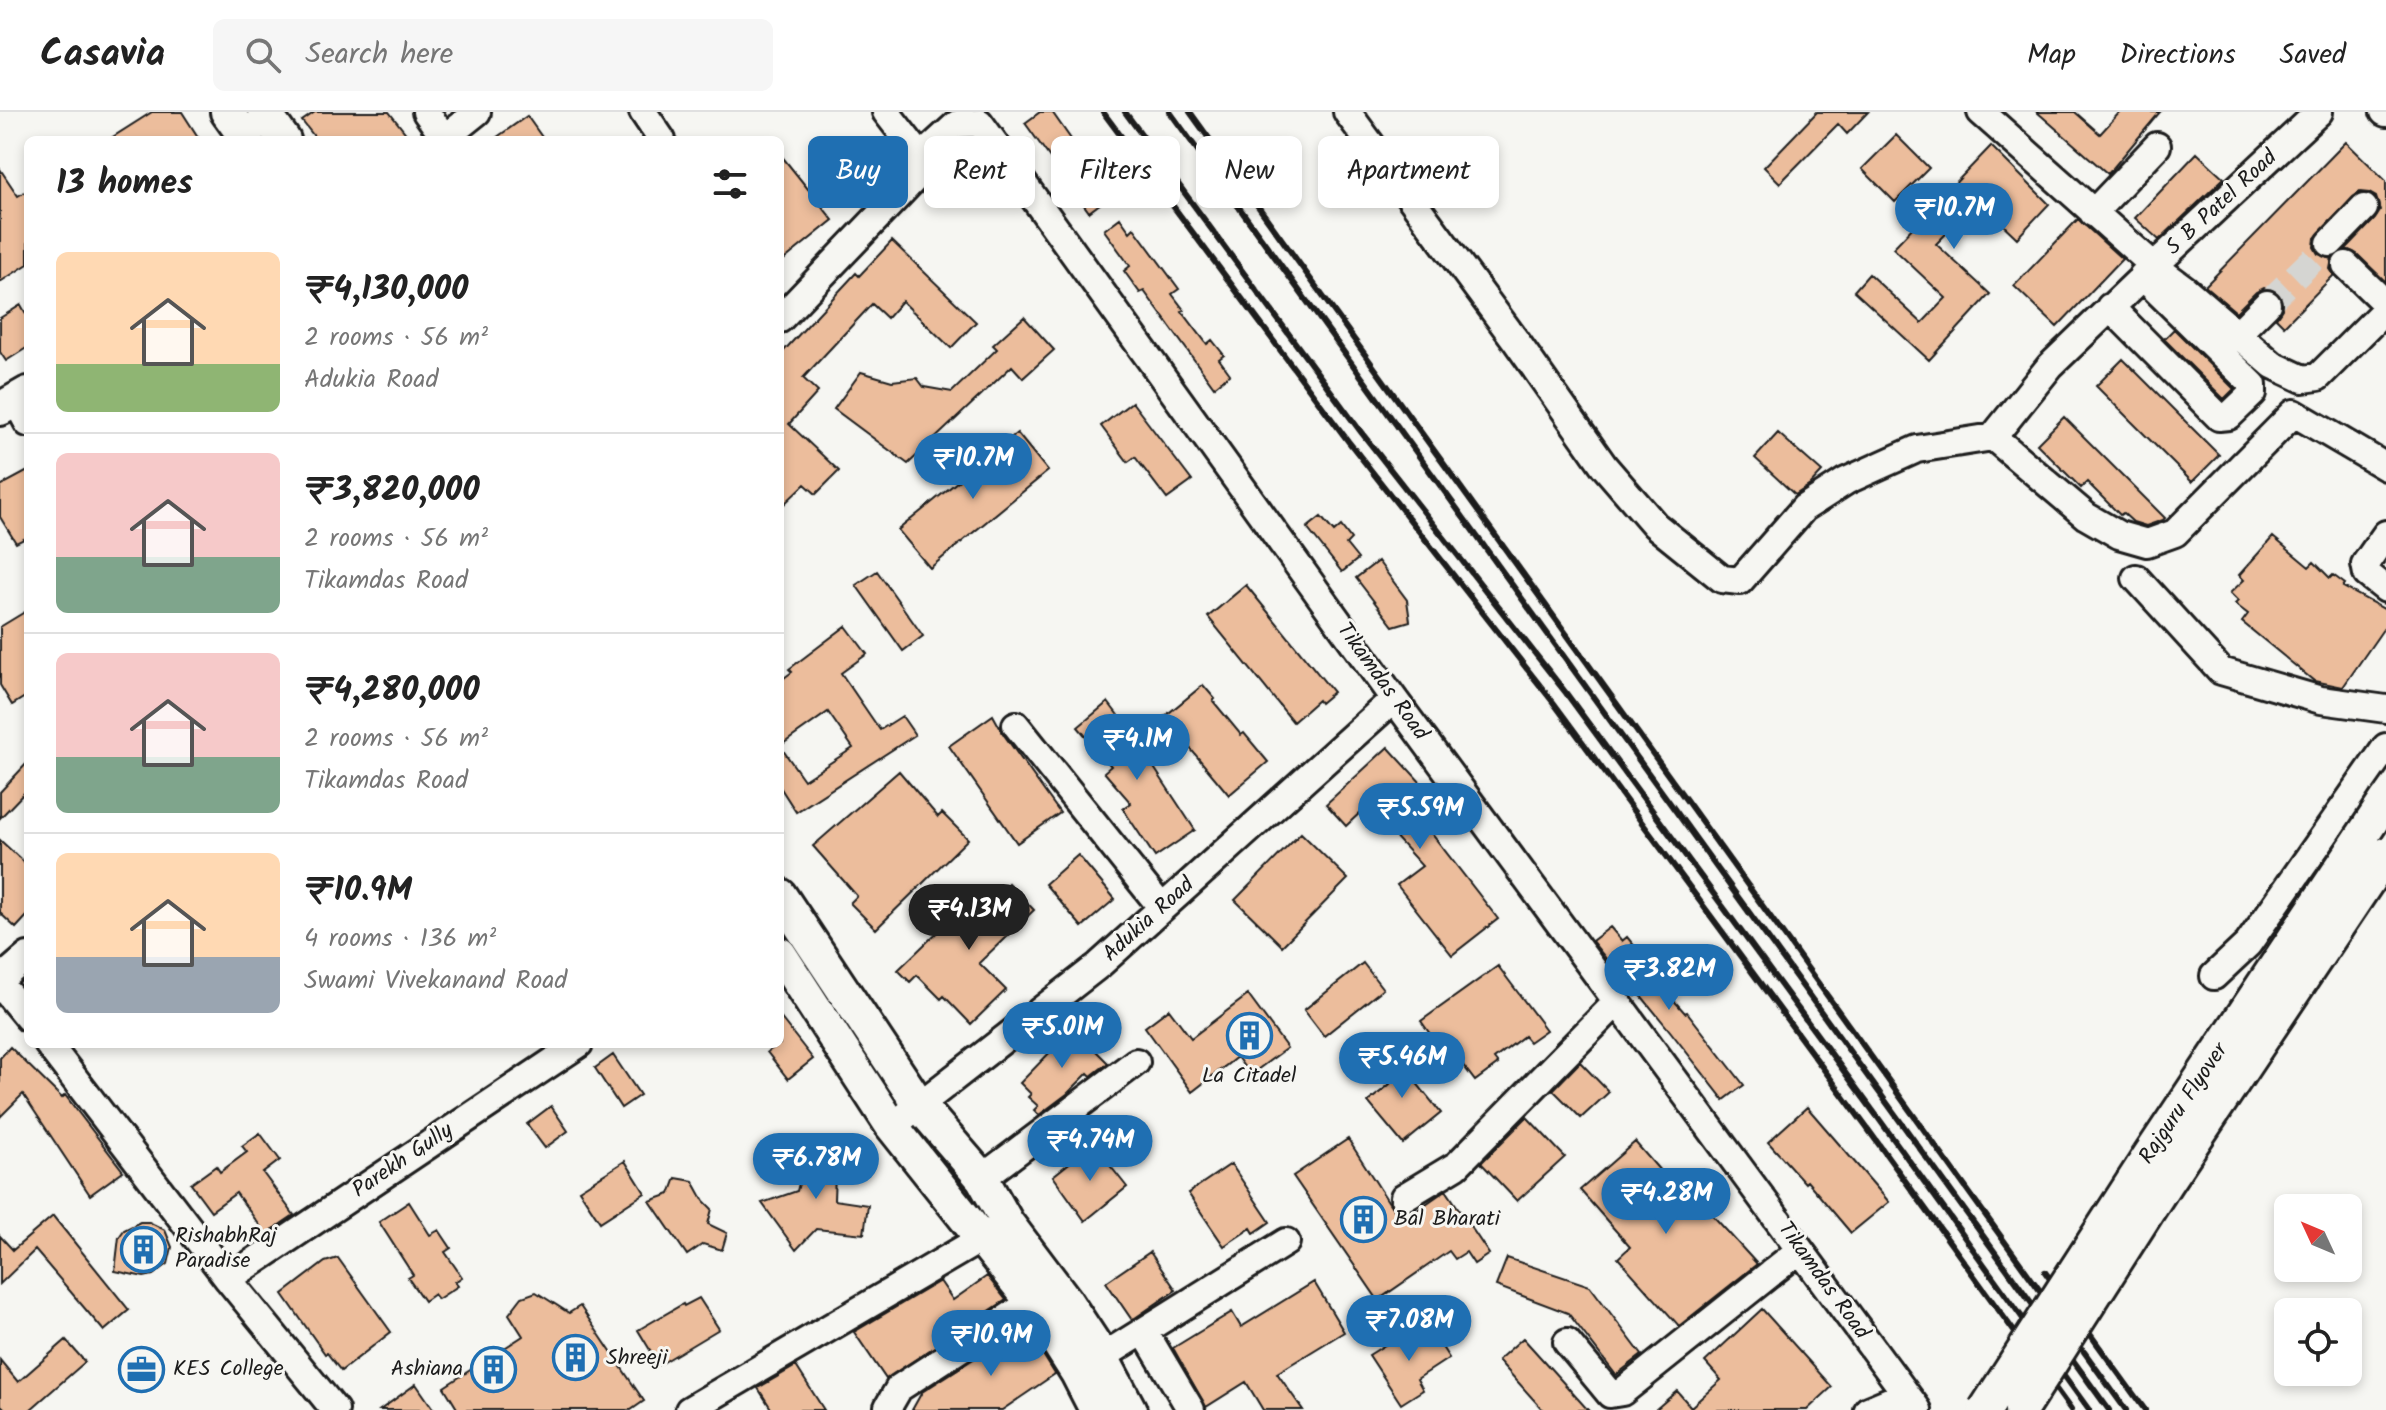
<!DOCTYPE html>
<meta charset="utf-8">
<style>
:root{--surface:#fff;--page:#f6f6f6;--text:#222;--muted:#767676;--line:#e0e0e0;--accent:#1f6fb2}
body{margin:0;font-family:Kalam,sans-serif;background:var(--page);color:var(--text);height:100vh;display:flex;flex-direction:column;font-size:30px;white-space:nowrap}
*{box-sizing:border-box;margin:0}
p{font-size:26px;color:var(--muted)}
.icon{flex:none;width:44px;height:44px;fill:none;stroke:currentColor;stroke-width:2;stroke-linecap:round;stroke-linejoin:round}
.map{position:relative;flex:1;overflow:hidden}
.drawer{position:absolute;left:24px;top:24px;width:760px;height:912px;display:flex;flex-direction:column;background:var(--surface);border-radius:12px;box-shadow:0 4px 12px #0003}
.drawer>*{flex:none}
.hud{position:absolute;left:808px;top:24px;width:760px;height:72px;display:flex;gap:16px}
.needle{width:52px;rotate:314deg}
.fabs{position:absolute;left:2274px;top:1082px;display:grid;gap:16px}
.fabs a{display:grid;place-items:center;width:88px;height:88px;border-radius:12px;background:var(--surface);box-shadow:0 4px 12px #0003;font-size:40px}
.price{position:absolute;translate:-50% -68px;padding:0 18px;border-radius:28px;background:var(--accent);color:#fff;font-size:26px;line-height:52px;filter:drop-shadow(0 2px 4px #0008)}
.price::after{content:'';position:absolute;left:50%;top:48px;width:24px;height:18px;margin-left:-12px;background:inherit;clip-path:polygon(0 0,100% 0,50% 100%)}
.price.on{background:#222;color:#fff}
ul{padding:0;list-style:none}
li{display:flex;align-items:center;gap:24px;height:200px;padding:0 32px}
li+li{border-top:2px solid var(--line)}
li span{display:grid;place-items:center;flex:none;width:224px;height:160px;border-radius:12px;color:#555}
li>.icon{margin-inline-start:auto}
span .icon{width:96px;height:96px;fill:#fffc;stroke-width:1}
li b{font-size:34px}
h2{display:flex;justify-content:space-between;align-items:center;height:96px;padding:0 32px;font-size:34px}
.pill{padding:0 28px;border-radius:12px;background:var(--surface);box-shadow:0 4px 12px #0003;font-size:28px;line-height:72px}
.pill.on{background:var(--accent);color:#fff}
header{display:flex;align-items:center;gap:48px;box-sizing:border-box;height:112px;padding:0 40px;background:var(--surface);border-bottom:2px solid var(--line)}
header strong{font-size:38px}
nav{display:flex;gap:44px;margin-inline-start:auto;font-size:28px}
.search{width:560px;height:72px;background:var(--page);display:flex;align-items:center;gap:20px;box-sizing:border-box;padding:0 28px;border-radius:12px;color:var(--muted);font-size:30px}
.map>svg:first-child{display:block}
.building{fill:#ecbd9c;stroke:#1c1c1c;stroke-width:2;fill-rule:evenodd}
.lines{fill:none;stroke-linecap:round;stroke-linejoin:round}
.minor-tunnel{stroke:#d5d5d2;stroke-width:26;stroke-dasharray:26 13;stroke-linecap:butt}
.minor-casing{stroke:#1c1c1c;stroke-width:32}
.major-casing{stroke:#1c1c1c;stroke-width:38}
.minor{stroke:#f6f6f2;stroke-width:26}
.major{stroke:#f6f6f2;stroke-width:32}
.rail{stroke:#1c1c1c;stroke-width:6}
.major-bridge-casing{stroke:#1c1c1c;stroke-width:38;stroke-linecap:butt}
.major-bridge{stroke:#f6f6f2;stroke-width:32}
.labels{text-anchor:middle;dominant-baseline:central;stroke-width:6;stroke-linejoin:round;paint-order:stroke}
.street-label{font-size:22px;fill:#1c1c1c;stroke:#f6f6f2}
.poi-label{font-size:22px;fill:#1c1c1c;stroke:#f6f6f2;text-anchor:start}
</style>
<header>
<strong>Casavia</strong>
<div class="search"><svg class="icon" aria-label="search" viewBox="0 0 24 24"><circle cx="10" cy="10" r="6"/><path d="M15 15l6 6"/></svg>Search here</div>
<nav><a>Map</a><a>Directions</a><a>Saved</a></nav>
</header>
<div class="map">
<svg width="2386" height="1298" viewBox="0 0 2386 1298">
<rect width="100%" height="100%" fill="#f6f6f2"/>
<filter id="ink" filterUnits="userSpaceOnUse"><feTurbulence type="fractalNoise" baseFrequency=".0125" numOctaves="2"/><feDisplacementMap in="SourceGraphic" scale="16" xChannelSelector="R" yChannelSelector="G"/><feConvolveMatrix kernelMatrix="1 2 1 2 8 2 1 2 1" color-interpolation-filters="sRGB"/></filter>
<g filter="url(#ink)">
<path class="building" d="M152,0H182L200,28H108Z
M315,0H389L411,28H317L302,9Z
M1040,0H1052L1101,70L1091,77L1101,91L1089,100L1025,11Z
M1817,0H1868L1847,22L1838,12L1780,71L1764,55Z
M2037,0H2075L2100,22L2120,0H2160L2108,62Z
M527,4L544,28H493Z
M1896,23L1929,56L1895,90L1862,57Z
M2346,30L2386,69V170L2357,142L2346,137L2375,107L2380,99L2376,85L2369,81L2360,80L2353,85L2315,126L2314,135L2318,142L2332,147L2330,157L2334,163L2284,214L2276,206L2282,197V187L2272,177L2264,176L2256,180L2236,200L2205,174Z
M1991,34L2049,92L2017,126L1978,89L1936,132L1990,182L1929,248L1854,179L1869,162L1922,211L1946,186L1893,136Z
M2197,41L2224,66L2159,128L2135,106Z
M780,42L833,108L780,151Z
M0,57L18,84L28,78V152L0,170Z
M1120,106L1130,120L1134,116L1179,177L1172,182L1184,198L1182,199L1207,232L1212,228L1224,243L1219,247L1230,262L1214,275L1144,179L1140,181L1124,159L1130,154L1104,118Z
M2078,107L2122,147L2057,215L2014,174Z
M892,129L976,210L951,236L902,189L887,206L872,192L803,266L818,280L789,312L839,359L816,382L805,372L780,396V243L856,161L859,164Z
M21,193L28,205V235L6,249L0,240V206Z
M1024,205L1054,238L1023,266L1012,254L908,352L834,297L861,260L892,269L917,266L924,275L952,280L997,237L993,233Z
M2174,217L2234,277L2224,287L2164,227Z
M2123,247L2219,343L2192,370L2096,274Z
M1132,290L1192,369L1167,387L1135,345L1128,350L1101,314Z
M2064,305L2165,406L2163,408L2146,414L2133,410L2123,401L2120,403L2087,370L2081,376L2037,332Z
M1017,321L1048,359L930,456L898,418Z
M1778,321L1822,360L1810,373L1795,383L1755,346Z
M28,359V425L16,431L0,405V374Z
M1321,405L1334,420L1341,414L1351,427L1346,432L1358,447L1342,460L1307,416Z
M2273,425L2309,455L2314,450L2330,466L2333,463L2345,472L2343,475L2386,498V513L2343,575L2314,569L2242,510L2248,502L2235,492L2238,489L2230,481L2244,468L2239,463Z
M1378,449L1407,488L1410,509L1393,514L1356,466Z
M877,459L923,524L903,539L856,473Z
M1246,473L1333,580L1320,591L1318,588L1293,610L1208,505Z
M28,498V583L12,593L0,573V515Z
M846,514L867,542L841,561L880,618L902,604L915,623L796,700L780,675V569L792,560L789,557ZM828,600L853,636L804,668L780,634Z
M1203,573L1215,587L1213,589L1241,623L1244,621L1268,650L1229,683L1164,605Z
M1108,590L1139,631L1136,634L1153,654L1195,718L1155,745L1123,697L1131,691L1104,660L1111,654L1078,615Z
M993,603L1004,623L1060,701L1017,731L949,634Z
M1388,635L1444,696L1425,713L1498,807L1452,843L1397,773L1422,754L1391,720L1406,702L1384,678L1346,714L1326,692Z
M28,650V677L0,706V680Z
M899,659L938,705L942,701L968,727L876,817L850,791L857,784L813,734Z
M1301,721L1348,767L1282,834L1235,788Z
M0,728L28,754V803L16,816L0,801Z
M1078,743L1115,787L1082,815L1045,772Z
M1008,771L1034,798L979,851L1006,878L971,912L944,884L941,887L917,863L910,870L898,858L982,777L991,787Z
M1610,815L1622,829L1627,825L1637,837L1632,841L1685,901L1687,900L1744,973L1724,988L1670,919L1639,881L1636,884L1592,829Z
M1363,851L1383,877L1324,924L1304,898Z
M1498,854L1546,918L1529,930L1524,924L1494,947L1498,952L1475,969L1441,924L1435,929L1421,909Z
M1248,883L1287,936L1250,963L1237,945L1192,980L1145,915L1169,897L1191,926Z
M780,905L813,947L788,967L767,940L780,932Z
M1071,914L1108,951L1091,964L1088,961L1067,982L1039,1003L1034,998L1038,994L1028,985L1031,982L1020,971L1059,931L1057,929Z
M10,935L62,986L65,983L123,1059L90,1083L23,982L0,1005V946Z
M1390,938L1441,1001L1403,1032L1368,990L1390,972L1373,952Z
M613,943L640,983L621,996L595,956Z
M1580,950L1609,980L1581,1006L1553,978Z
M551,994L568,1019L545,1036L527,1012Z
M1807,995L1889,1090L1851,1121L1807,1069L1805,1071L1768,1030Z
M1527,1005L1565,1045L1517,1089L1481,1051Z
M260,1021L280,1048L263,1061L294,1103L266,1122L236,1081L211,1099L191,1072L216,1054L220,1060L247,1040L242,1034Z
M1348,1027L1391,1094L1403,1108L1446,1078L1489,1142L1474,1152L1466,1140L1455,1147L1449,1139L1378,1188L1293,1064Z
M810,1030L836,1034L834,1088L868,1093L864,1122L816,1117L796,1138L762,1091L797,1079Z
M1635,1030L1689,1092L1696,1085L1757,1152L1679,1214L1618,1146L1630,1135L1580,1078Z
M1096,1036L1127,1075L1085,1109L1053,1064L1082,1041L1085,1045Z
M625,1049L645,1081L600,1110L579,1078Z
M1231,1052L1270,1110L1254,1121L1251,1116L1224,1134L1188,1081Z
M676,1066L693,1069L704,1089L712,1097L708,1112L727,1121L722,1138L703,1132L687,1143L650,1089L670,1082Z
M409,1090L430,1123L439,1118L451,1136L445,1140L462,1165L455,1170L458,1174L438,1187L434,1182L424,1189L408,1166L413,1163L379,1110Z
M53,1104L129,1198L104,1219L35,1138L0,1172V1124L13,1138Z
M140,1110H149L165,1118L172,1135L168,1152L153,1163L144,1165L115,1159L119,1125L124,1118Z
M1150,1140L1176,1178L1132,1208L1106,1170Z
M338,1146L391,1220L341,1259L327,1241L325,1242L283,1182L325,1150Z
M1507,1146L1590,1174L1642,1243L1616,1263L1568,1201L1496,1174Z
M987,1164L1006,1188L886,1267L854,1220L940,1169L953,1188Z
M1314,1170L1344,1220L1277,1261L1303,1298H1263L1246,1270L1206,1295L1173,1236L1232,1200L1241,1215Z
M536,1180L569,1201L580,1194L644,1289L631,1298H458L444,1275L523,1224L509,1202L522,1185Z
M699,1186L719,1217L659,1253L638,1218L683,1192L684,1194Z
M1762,1197L1832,1275L1807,1298H1655L1677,1279L1691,1295L1721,1268L1705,1250Z
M1025,1214L1055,1262L1002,1298H912L922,1280Z
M1429,1215L1449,1246L1417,1267L1423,1278L1401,1292L1369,1243L1396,1226L1401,1233Z
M1523,1226L1588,1298H1543L1498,1248Z
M66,1228L85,1250L30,1298H6L0,1292V1248L18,1270Z
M796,1254L824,1298H772L758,1276Z
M416,1272L434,1298H380Z"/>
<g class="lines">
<path class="minor-tunnel" d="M2267,192L2330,131"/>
<defs>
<path id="minor" d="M426,0L446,28
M643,0L662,28
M886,0L921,45
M1347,0L1516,229L1604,354L1655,413L1722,467L1740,469L1804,396L1846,369L1917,337L1993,325
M1981,0L2154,154L2319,0
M2384,0L2386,1
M442,28L477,0
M921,45L957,12L980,11L1394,587L1918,1298
M2093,101L2157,34
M2330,131L2364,96
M2346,153L2386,192
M2110,195L2219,305L2229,304L2253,281V273L2142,164
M2386,197L2318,265L2303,267L2273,253L2185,177L2154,154L2050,254L1993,325L2086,404L2119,423L2147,431L2175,421L2294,301L2386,355
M780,207L915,66L921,45
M2237,222L2267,192
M16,289L28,311
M2386,422L2365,452L2367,462L2386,477
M2136,466L2221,559L2321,588L2386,597
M1016,613L1162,796
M2214,864L2248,832L2386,635
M0,868L28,844
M0,872L28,906
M48,932L228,1167L335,1298
M904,1005L1099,853L1394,587
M982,1066L1136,950
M1404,1085L1457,1053L1617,890
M228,1167L579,932
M1144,1219L1191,1298
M1567,1230L1610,1282L1622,1280L1800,1138
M1102,1245L1286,1130
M689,1298L996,1118
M889,1298L888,1295L899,1276L1032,1190
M1868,1298L1906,1282"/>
<path id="major" d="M227,0L247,28
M264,0L284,28
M0,297L28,281
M780,783L920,994L982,1066L1008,1112L1066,1189L1097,1236L1130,1298
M780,842L891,1013L1032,1190L1077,1261L1096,1298"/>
</defs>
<use href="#minor" class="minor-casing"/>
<use href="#major" class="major-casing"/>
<use href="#minor" class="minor"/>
<use href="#major" class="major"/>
<path class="rail" d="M1103,0L1348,329L1553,590L1867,1016L2071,1298
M1125,0L1361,320L1566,581L1879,1007L2089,1298
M1170,0L2109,1298
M1190,0L2126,1298
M2045,1160L2145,1298"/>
<defs>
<path id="major-bridge" d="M1985,1298L2149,1044L2386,688
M2021,1298L2166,1071L2386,742"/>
</defs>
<use href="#major-bridge" class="major-bridge-casing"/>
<use href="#major-bridge" class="major-bridge"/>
</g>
</g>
<defs>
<symbol id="building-ring" viewBox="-11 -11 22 22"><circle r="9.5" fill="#f6f6f2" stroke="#1f6fb2" stroke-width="1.5"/><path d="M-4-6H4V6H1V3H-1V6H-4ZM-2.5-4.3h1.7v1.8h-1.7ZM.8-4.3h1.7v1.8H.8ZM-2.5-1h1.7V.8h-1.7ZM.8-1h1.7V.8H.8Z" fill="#1f6fb2"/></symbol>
<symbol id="office-ring" viewBox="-11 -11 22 22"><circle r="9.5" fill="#f6f6f2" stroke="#1f6fb2" stroke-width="1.5"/><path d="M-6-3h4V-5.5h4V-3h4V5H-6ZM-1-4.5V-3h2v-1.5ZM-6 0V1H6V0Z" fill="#1f6fb2"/></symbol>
</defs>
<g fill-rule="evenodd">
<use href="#building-ring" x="1224" y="898" width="51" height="51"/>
<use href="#building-ring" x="1338" y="1082" width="51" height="51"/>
<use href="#building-ring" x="118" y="1112" width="51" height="51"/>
<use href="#building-ring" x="550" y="1220" width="51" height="51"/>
<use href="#office-ring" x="116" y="1232" width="51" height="51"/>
<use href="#building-ring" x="468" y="1232" width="51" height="51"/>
</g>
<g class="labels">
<g class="street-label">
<text transform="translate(2222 91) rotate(-43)">S B Patel Road</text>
<text transform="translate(1382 570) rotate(54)">Tikamdas Road</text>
<text transform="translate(1149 808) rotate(-42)">Adukia Road</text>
<text transform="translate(2184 992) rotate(-56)">Rajguru Flyover</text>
<text transform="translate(403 1049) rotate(-34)">Parekh Gully</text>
<text transform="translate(1823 1169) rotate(54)">Tikamdas Road</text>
</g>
<g class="poi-label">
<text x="1249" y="964" text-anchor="middle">La Citadel</text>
<text x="1394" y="1107">Bal Bharati</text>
<text x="175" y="1124">RishabhRaj<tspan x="175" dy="25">Paradise</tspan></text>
<text x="606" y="1246">Shreeji</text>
<text x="173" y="1257">KES College</text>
<text x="463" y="1257" text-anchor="end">Ashiana</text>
</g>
</g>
</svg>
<div class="fabs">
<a><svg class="needle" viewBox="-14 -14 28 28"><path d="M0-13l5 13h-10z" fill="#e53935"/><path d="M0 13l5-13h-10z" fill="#767676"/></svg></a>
<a><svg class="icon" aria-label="locate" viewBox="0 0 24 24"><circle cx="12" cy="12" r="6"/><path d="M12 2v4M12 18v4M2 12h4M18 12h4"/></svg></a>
</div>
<b class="price" style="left:1954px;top:139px">₹10.7M</b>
<b class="price" style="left:973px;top:389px">₹10.7M</b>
<b class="price" style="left:1137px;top:670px">₹4.1M</b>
<b class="price" style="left:1420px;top:739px">₹5.59M</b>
<b class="price on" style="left:969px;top:840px">₹4.13M</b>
<b class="price" style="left:1669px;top:900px">₹3.82M</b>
<b class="price" style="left:1062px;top:958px">₹5.01M</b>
<b class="price" style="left:1402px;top:988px">₹5.46M</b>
<b class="price" style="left:1090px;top:1071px">₹4.74M</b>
<b class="price" style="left:816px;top:1089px">₹6.78M</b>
<b class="price" style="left:1666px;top:1124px">₹4.28M</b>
<b class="price" style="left:1409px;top:1251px">₹7.08M</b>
<b class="price" style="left:991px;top:1266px">₹10.9M</b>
<div class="hud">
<a class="pill on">Buy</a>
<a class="pill">Rent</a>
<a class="pill">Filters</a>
<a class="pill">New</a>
<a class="pill">Apartment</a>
</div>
<section class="drawer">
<h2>13 homes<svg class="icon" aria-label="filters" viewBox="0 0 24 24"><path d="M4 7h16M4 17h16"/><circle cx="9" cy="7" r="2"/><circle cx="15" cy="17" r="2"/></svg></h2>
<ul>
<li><span style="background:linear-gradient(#ffd9b3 70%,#8fb573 0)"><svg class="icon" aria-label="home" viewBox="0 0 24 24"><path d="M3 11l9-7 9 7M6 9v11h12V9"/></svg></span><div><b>₹4,130,000</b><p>2 rooms · 56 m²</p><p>Adukia Road</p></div></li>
<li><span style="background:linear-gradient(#f6c9c9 65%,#7fa58c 0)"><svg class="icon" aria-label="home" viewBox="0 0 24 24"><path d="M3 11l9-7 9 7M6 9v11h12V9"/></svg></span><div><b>₹3,820,000</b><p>2 rooms · 56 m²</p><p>Tikamdas Road</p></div></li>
<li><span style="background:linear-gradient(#f6c9c9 65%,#7fa58c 0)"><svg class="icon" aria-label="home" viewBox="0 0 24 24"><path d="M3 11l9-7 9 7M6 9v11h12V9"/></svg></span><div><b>₹4,280,000</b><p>2 rooms · 56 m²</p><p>Tikamdas Road</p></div></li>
<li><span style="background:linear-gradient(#ffd9b3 65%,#9aa5b1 0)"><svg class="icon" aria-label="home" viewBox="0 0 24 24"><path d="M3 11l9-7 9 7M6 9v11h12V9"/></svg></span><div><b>₹10.9M</b><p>4 rooms · 136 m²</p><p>Swami Vivekanand Road</p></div></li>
</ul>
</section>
</div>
